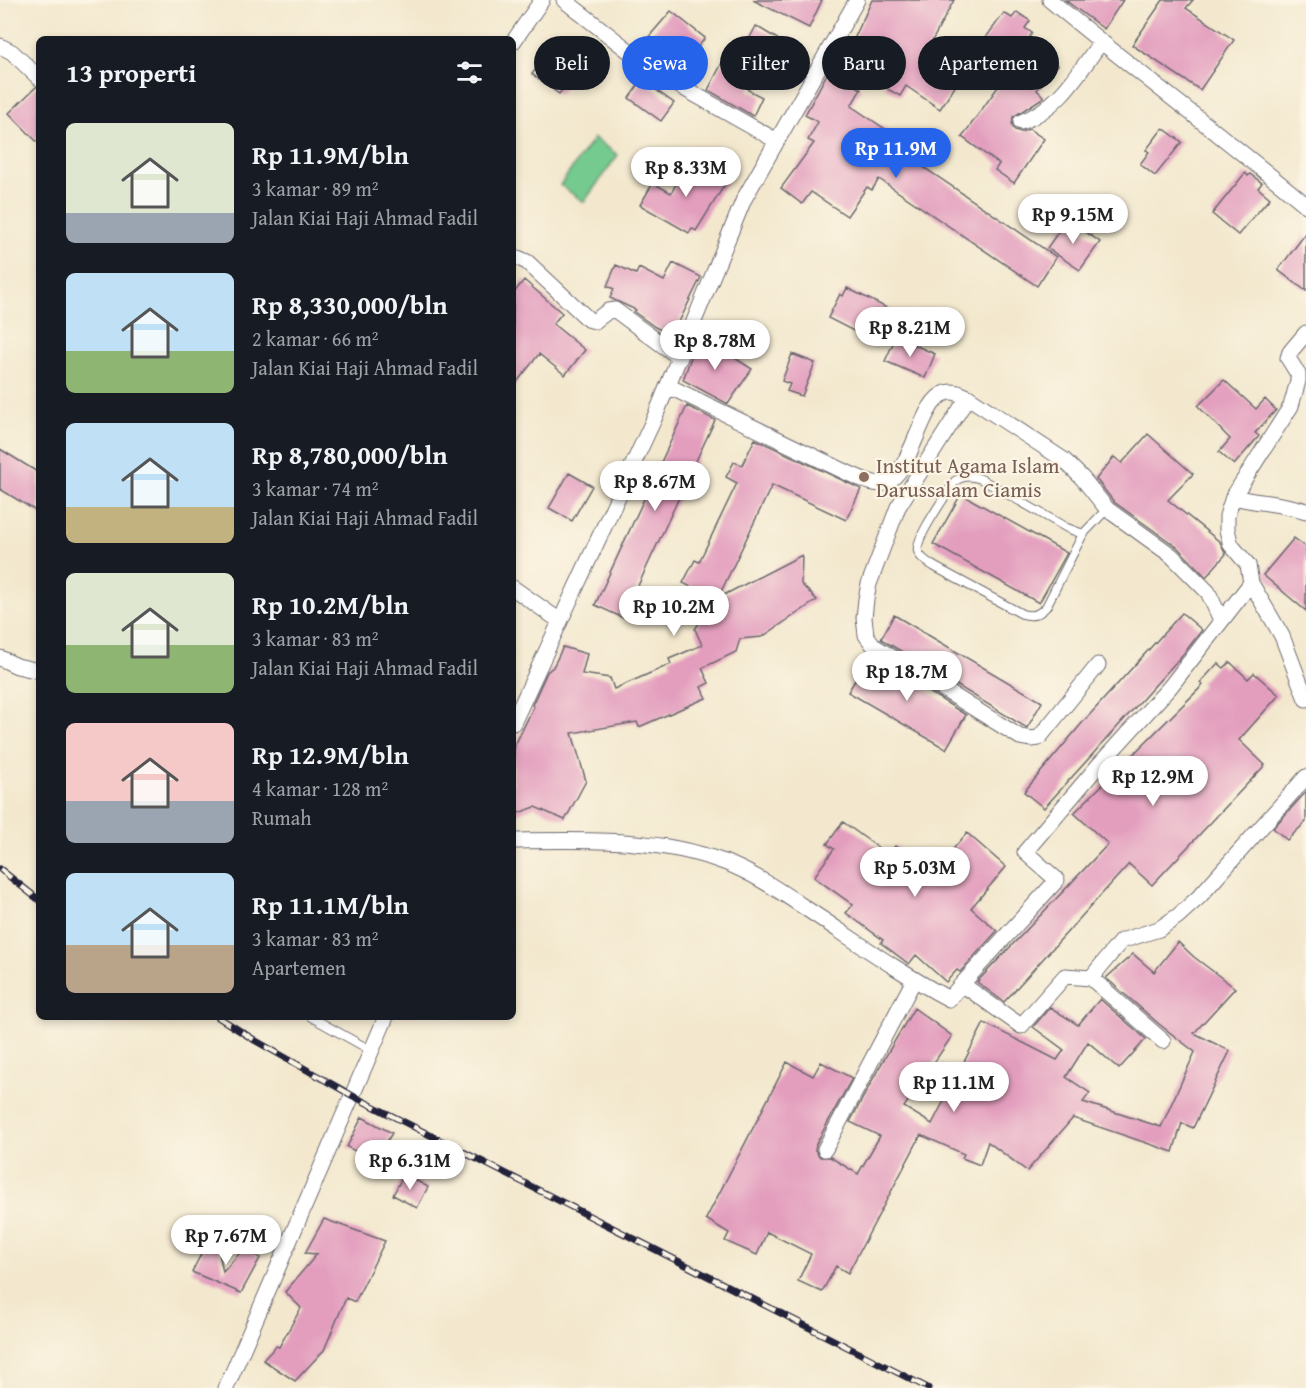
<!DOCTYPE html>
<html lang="id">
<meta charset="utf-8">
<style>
:root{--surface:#171b24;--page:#242831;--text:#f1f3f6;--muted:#9ea1a6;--accent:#2563eb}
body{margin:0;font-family:"Gentium Book Plus",serif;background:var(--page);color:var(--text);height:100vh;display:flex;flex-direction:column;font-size:22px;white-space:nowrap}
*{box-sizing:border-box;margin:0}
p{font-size:20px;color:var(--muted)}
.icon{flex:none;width:33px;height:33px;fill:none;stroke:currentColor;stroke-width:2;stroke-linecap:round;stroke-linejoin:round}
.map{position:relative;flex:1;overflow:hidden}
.drawer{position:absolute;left:36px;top:36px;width:480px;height:984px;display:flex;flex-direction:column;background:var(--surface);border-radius:9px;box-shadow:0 3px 9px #0003}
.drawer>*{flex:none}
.top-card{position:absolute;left:534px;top:36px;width:570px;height:54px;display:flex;gap:12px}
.price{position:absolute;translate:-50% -51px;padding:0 14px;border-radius:21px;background:#fff;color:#222;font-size:20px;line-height:39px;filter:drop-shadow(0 2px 3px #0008)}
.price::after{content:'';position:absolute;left:50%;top:36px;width:18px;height:14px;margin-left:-9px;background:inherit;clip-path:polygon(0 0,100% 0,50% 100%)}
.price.active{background:var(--accent);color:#fff}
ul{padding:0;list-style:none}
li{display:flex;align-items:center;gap:18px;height:150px;padding:0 30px}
li span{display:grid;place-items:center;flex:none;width:168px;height:120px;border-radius:9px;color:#555}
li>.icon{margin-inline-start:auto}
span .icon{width:72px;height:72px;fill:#fffc;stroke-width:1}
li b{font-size:26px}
h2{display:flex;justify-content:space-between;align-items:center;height:72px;padding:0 30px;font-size:26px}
.chip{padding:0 21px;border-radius:27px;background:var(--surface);box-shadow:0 3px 9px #0003;font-size:21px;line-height:54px}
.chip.active{background:var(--accent);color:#fff}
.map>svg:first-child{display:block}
.green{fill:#74ca8f;stroke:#4b7665;stroke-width:1.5}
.building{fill:#e39ebe}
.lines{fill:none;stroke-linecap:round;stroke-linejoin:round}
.service-casing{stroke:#6b676e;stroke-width:10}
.minor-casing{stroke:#6b676e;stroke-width:17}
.service{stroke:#fff;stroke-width:8}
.minor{stroke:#fff;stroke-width:15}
.rail-casing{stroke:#22223b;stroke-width:7}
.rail{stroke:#fcf5e5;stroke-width:4.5;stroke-dasharray:14;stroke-linecap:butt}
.education-dot{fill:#8d6e63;stroke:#fcf5e5;stroke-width:2}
.labels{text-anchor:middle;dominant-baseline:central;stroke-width:4.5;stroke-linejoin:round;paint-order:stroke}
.education-label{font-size:21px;fill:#785e54;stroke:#fcf5e5;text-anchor:start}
</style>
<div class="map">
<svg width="1306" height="1388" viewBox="0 0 1306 1388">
<rect width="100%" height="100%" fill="#fcf5e5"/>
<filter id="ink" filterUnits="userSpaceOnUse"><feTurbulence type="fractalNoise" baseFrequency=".0167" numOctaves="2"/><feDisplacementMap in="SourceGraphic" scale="12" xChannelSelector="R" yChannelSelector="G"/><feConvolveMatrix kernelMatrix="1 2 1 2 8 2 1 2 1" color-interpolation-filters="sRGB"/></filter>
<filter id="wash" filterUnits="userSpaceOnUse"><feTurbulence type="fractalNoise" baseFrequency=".008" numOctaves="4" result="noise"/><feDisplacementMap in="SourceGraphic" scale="24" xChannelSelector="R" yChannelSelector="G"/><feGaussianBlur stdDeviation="1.35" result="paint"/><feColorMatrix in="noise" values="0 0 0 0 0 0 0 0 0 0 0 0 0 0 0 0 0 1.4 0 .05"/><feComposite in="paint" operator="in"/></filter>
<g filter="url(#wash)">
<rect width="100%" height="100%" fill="#f3e8ce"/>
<path class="green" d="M594,138L618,155L584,202L560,185Z"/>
<g id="blocks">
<path class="building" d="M753,0H822L809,28Z
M872,0H954L924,56L959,81L940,109L906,86L900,96L884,87L893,69L850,48Z
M1065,0H1123L1104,29Z
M1163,0H1193L1186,8L1234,40L1200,90L1132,45Z
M671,11L705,38L692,55L678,45L661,64L640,47Z
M1017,12L1030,21L1025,28L1032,33L1028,40L1058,65L1037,90L1044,97L1013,117L1012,126L1015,130L1021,132L1029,129L1044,139L1014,183L995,170L999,164L962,137L1003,80L987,68L993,58L978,48L1004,13L1012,18Z
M756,26L794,49L784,68L765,58L748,90L762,97L753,116L708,90L722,63L734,68Z
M551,50L578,70L559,94L532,74Z
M829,70L861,89L851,106L900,139L894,147L1056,257L1037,286L879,179L872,190L867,187L847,216L811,192L802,204L781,188L814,143L808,140L818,122L805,115Z
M642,80L674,103L661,121L629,98Z
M36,87H39V144L9,113Z
M1163,128L1182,142L1155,176L1140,164L1149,152L1146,150Z
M690,160L727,181L696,231L692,228L689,233L640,205L653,183L671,193Z
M1245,173L1248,176L1250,174L1262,183L1258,188L1270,198L1238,235L1212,214Z
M1067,219L1100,242L1080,270L1047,248Z
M1306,233V291L1278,270Z
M673,263L701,277L679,322L682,324L677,338L655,327L634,312L636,310L610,298L614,289L607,286L616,265L636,274L639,268L664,281Z
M524,280L562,313L553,324L585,350L565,375L539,354L513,387V294Z
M847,288L893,311L877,343L828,318L840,294L843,296Z
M699,335L752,369L728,404L683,380Z
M896,337L935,354L925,378L885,361Z
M792,354L815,363L802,396L787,391L790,384L782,381Z
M1224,380L1256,409L1265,399L1276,410L1255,433L1259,436L1234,465L1219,452L1230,439L1198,406Z
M687,406L715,420L623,618L595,605Z
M1148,434L1193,474L1168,500L1220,542L1226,554L1206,577L1177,547L1114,502L1096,479L1114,457L1122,463Z
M755,439L861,489L846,520L772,485L718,598L802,555L801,584L817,600L762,637L740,639L736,652L702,668L709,683L701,687L706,698L639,727L637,722L572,733L586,781L565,820L535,807L513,815V760L515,745L534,706L532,705L547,672L553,667L563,647L587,654L582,674L610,678L614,689L671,664L669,659L702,645L695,629L716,599L683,583L695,560L699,562L737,483L726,477L734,462L742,465Z
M0,449L39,473V513L0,489Z
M569,473L592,486L572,521L549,508Z
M961,494L1067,553L1039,603L933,544Z
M1294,538L1306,547V611L1263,575Z
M1182,613L1202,630L1185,652L1044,808L1024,792L1083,722Z
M894,615L1042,702L1027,728L881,639Z
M870,655L966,715L946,749L848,692Z
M1230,662L1248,679L1254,673L1279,695L1239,740L1265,765L1152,885L1129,864L1004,1002L977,982L1108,844L1074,813L1203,685L1200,683L1218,663L1224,668Z
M1306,792V822L1287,840L1273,828Z
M843,822L888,855L895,846L932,873L967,833L1006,867L971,908L997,931L960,972L957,970L946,982L916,955L909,964L881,943L883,940L846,913L853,905L814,877L834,849L827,844Z
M1178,942L1194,957L1235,988L1194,1033L1230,1051L1193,1128L1182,1123L1173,1152L1073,1118L1027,1171L988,1142L980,1165L962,1158L964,1154L921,1135L848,1273L836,1266L822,1292L798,1281L811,1254L767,1232L757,1255L725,1241L729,1233L706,1219L787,1062L813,1076L821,1062L852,1078L816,1144L815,1150L820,1157H830L858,1174L880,1136L850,1122L880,1066L914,1008L952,1036L904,1107L932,1124L984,1023L1057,1060L1064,1050L1033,1027L1050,1007L1078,1025L1100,999L1146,1039L1119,1069L1088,1042L1066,1077L1090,1093L1083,1102L1161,1127L1195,1052L1159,1024L1106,978L1133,954L1154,972Z
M362,1117L392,1133L384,1146L396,1152L388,1167L347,1147Z
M404,1174L428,1187L417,1208L393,1195Z
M324,1219L385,1241L355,1302L346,1298L324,1350L295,1381L263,1360L276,1346L279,1347L301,1308L285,1292L317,1254L305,1253Z
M214,1228L223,1272L244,1248L260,1258L241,1293L192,1272Z"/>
</g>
</g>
<g filter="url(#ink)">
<use href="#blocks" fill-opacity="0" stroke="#6b676e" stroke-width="1.5"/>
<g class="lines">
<defs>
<path id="service" d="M1083,534L1046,607C1038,615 1033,617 1022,614L935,567C929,563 920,559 918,551C914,539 948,493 955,481C965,475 971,476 981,479L1067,528L1083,534L1107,509
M311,1017L372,1051"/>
<path id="minor" d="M564,0L657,73L777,141
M1050,0C1134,70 1222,135 1306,205
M513,42L542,0
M0,46L12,52L39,78
M1021,122C1059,108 1078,73 1101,42
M513,259L518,258L527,262L588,319L595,321L608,311L615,310L680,358
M668,386L850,474C860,478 874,486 885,483C913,473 920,400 946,393C953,390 961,394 968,397L1064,460L1083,479L1107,509L1171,555L1208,592L1221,620
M968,397L898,507L869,584L866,599L864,618L866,635L874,646L1020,737L1032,739L1039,738L1098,665
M1233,497C1257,503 1283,503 1306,511
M1251,583L1282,636L1306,699
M513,588L560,621
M0,658L17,666L39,671
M513,723L654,419L744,199L857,0
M513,841C584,840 657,837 724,862C759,875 791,899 822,919C864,947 904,975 949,999L962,984L1021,1026L1065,976L1091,978L1163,1041
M1091,978L1121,941L1159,929L1178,916L1199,897L1306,777
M962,984L1057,880L1025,852L1098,766L1170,687L1251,583L1248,565L1231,545L1227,530V516L1233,497L1291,406L1298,381V374L1288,358L1290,352L1306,333
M825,1149L914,980
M226,1388L386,1017"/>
</defs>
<use href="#service" class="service-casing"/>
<use href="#minor" class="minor-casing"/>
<use href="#service" class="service"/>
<use href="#minor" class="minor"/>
<defs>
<path id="rail" d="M0,869L39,900
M218,1017L256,1041L353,1096L928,1388"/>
</defs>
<use href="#rail" class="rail-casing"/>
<use href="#rail" class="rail"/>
</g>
</g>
<circle class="education-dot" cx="864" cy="477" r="6"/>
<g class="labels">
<g class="education-label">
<text x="876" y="465">Institut Agama Islam<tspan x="876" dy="24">Darussalam Ciamis</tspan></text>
</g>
</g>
</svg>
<b class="price active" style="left:896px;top:179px">Rp 11.9M</b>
<b class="price" style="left:686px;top:198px">Rp 8.33M</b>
<b class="price" style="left:1073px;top:245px">Rp 9.15M</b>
<b class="price" style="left:910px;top:358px">Rp 8.21M</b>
<b class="price" style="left:715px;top:371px">Rp 8.78M</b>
<b class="price" style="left:655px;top:512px">Rp 8.67M</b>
<b class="price" style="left:674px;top:637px">Rp 10.2M</b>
<b class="price" style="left:907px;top:702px">Rp 18.7M</b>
<b class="price" style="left:1153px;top:807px">Rp 12.9M</b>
<b class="price" style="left:915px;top:898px">Rp 5.03M</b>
<b class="price" style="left:954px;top:1113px">Rp 11.1M</b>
<b class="price" style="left:410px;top:1191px">Rp 6.31M</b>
<b class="price" style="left:226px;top:1266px">Rp 7.67M</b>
<div class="top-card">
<a class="chip">Beli</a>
<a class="chip active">Sewa</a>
<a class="chip">Filter</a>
<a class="chip">Baru</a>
<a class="chip">Apartemen</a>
</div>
<section class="drawer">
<h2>13 properti<svg class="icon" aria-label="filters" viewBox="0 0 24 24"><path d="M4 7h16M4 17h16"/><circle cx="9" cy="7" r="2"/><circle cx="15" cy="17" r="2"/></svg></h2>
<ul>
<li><span style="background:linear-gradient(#dfe7d0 75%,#9aa5b1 0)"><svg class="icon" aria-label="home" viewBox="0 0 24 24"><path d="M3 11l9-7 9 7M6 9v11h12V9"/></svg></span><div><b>Rp 11.9M/bln</b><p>3 kamar · 89 m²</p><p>Jalan Kiai Haji Ahmad Fadil</p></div></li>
<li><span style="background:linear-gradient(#bfe0f5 65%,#8fb573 0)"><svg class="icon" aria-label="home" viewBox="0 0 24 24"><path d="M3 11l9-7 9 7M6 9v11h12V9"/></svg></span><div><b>Rp 8,330,000/bln</b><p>2 kamar · 66 m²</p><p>Jalan Kiai Haji Ahmad Fadil</p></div></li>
<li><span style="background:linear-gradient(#bfe0f5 70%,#c2b280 0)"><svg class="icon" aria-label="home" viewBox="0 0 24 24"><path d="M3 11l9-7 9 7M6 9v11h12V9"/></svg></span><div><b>Rp 8,780,000/bln</b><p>3 kamar · 74 m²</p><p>Jalan Kiai Haji Ahmad Fadil</p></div></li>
<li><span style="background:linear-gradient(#dfe7d0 60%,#8fb573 0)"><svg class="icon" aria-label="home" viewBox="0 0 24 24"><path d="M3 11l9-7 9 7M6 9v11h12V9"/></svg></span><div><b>Rp 10.2M/bln</b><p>3 kamar · 83 m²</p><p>Jalan Kiai Haji Ahmad Fadil</p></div></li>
<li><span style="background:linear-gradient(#f6c9c9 65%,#9aa5b1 0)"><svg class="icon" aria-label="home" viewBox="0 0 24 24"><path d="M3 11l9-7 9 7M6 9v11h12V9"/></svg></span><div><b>Rp 12.9M/bln</b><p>4 kamar · 128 m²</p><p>Rumah</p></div></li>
<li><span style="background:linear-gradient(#bfe0f5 60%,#b9a48a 0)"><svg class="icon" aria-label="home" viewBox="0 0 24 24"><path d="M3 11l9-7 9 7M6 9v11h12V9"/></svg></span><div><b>Rp 11.1M/bln</b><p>3 kamar · 83 m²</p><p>Apartemen</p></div></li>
</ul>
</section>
</div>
